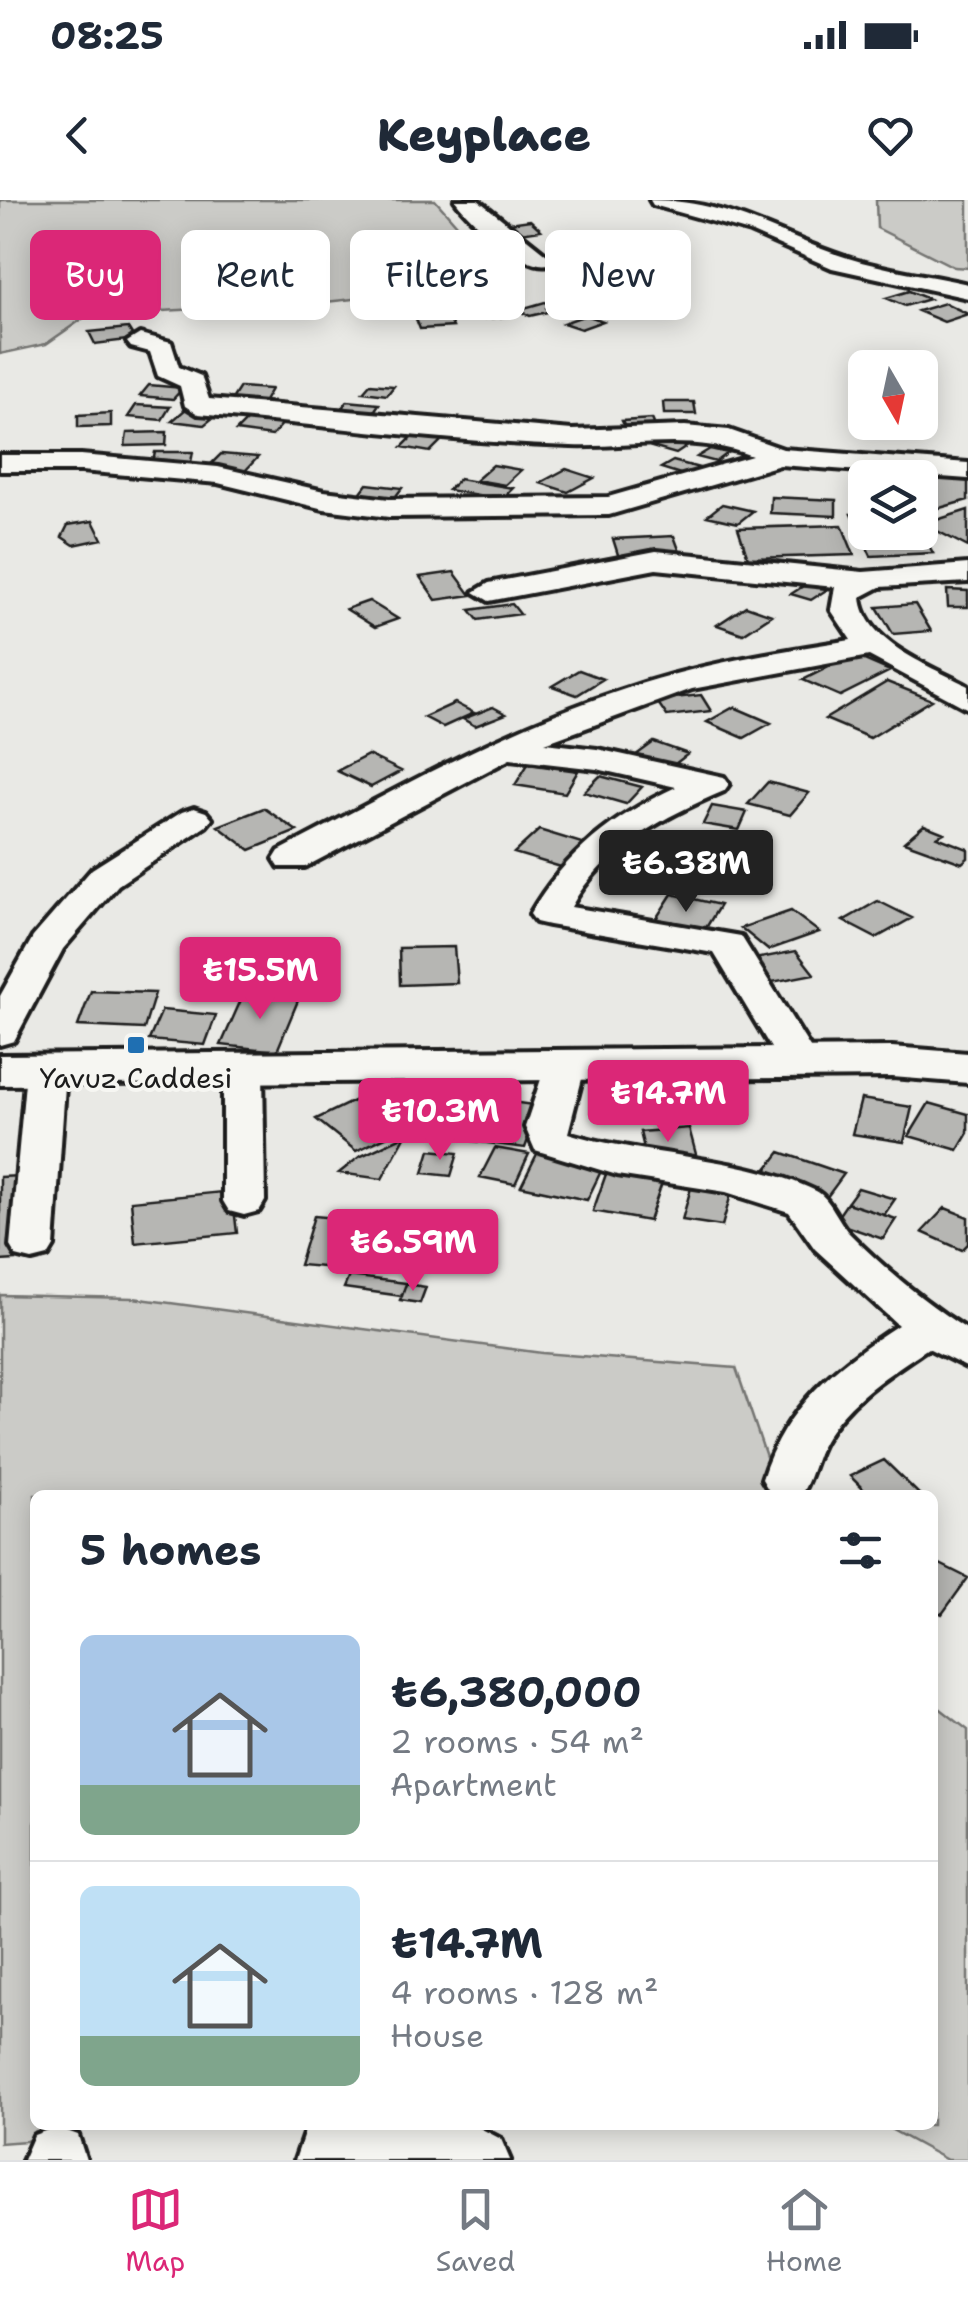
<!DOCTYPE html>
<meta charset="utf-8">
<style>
:root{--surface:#fff;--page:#f6f6f7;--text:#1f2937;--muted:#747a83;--line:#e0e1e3;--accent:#db2777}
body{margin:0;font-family:"Shantell Sans",sans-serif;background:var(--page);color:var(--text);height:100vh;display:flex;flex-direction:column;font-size:38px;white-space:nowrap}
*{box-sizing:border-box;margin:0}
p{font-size:32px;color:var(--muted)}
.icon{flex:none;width:55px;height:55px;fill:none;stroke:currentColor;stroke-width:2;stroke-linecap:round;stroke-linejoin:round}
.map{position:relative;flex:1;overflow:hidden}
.side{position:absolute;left:30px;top:1290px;width:908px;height:640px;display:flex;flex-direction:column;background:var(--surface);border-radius:15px;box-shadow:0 5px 25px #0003}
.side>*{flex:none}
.top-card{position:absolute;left:30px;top:30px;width:910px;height:90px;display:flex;gap:20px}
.needle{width:65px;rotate:171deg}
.tools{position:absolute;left:848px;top:150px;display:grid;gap:20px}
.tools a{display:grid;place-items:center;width:90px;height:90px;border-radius:15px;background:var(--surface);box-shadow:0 5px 25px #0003;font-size:50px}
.price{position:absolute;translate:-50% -85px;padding:0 22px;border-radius:10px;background:var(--accent);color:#fff;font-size:32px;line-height:65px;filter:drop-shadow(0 2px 5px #0008)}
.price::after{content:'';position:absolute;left:50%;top:60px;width:30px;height:22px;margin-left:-15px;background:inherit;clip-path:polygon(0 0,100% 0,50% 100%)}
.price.on{background:#222;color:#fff}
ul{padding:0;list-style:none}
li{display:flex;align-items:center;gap:30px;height:250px;padding:0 50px}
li+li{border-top:2px solid var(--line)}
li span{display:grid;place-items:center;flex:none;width:280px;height:200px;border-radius:15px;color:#555}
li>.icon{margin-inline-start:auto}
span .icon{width:120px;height:120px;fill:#fffc;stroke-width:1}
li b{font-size:42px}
h2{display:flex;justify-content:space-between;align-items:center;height:120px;padding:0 50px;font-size:42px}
.pill{padding:0 35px;border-radius:15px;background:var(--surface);box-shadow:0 5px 25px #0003;font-size:35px;line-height:90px}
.pill.on{background:var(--accent);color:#fff}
.status{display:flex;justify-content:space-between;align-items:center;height:70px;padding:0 50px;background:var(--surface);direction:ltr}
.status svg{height:28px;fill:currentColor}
header{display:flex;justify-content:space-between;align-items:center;height:130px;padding:0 50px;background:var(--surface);font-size:45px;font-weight:800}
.menu{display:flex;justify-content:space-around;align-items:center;height:140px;border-top:2px solid var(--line);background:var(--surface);font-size:28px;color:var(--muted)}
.menu a{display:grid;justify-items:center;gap:5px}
.menu .on{color:var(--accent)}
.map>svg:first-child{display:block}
.green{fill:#cbcbc7;stroke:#747472;stroke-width:2.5}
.building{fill:#b6b6b3;stroke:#1c1c1c;stroke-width:2.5}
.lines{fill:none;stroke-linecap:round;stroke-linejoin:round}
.minor-casing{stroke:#1c1c1c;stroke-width:8}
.major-casing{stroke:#1c1c1c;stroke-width:8}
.minor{fill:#f6f6f2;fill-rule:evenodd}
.major{fill:#f6f6f2;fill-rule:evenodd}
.poi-dot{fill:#1f6fb2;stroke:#f6f6f2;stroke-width:4}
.labels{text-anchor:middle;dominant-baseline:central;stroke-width:8;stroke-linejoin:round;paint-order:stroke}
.poi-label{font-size:28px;fill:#1c1c1c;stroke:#f6f6f2}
</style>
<div class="status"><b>08:25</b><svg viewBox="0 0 49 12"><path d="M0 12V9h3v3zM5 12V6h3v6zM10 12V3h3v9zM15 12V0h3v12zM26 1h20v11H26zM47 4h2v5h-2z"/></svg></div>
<header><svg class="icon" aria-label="back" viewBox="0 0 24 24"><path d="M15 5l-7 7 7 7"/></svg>Keyplace<svg class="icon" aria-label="heart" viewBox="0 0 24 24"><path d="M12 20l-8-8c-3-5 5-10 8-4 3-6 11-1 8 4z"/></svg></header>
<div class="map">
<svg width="968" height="1960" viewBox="0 0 968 1960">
<rect width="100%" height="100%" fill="#e9e9e5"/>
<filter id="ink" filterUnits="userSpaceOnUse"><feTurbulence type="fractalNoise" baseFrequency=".01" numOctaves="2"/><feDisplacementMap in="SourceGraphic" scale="20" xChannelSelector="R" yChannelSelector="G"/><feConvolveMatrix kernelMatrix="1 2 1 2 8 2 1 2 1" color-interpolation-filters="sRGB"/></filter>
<g filter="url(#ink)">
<path class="green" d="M0,0H435L480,51L456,88L325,102L88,115L46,144L0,154Z
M876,0H968V68L954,67L877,28Z
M0,1095L133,1098L542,1153L736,1168L779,1295H35V1925H56L26,1941L0,1943Z
M933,1503L968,1530V1960H947L883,1925H932Z"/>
<path class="building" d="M530,20L541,30L520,33L509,23Z
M588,70L603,81L583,84L568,73Z
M909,91L929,99L905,106L886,98Z
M545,102L553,106L547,108L552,111L530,116L517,110Z
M945,103L968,114L944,122L918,111Z
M493,106L502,117L475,120L466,109Z
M446,112L453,127L420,129L414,114Z
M586,115L603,121L581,129L563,123Z
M128,128L135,139L95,144L89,132Z
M370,184L394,186L387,195L363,192Z
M149,185L183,188L173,199L140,196Z
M240,187L271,189L263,203L231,201Z
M347,201L379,204L369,219L336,216Z
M663,202H694L696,214H664Z
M136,205L170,207L162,220L128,217Z
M187,208L219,213L204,225L172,221Z
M111,213V226L78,227V215Z
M249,218L284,222L272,236L236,231Z
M652,219L658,233L628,234L622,221Z
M419,230L447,235L430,252L402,247Z
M167,232L166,245L125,246L127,233Z
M667,238L691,244L676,254L652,247Z
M710,249L728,253L716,262L697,257Z
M155,252H193L190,267L152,268Z
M221,254L258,257L244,272L209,266Z
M673,261L703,269L690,277L661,268Z
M493,265L521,270L505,285L476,280Z
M566,269L594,278L568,292L540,283Z
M459,279L513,288L502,299L448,290Z
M920,279H968V300L922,313Z
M367,284L402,288L390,304L355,300Z
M771,297L836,300V316L770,313Z
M722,304L753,311L738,323L707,316Z
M968,310V347L924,324Z
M851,314H865V332H920V329L933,353L871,356Z
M93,321L102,339L74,345L62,337L68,325Z
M842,325L854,355L748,358L738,328Z
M674,336L681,355L619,358L613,339Z
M454,372L471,395L436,400L420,377Z
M814,379L834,385L811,400L791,394Z
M947,390L968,391V407H948Z
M369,401L398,419L375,427L346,409Z
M512,404L520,414L478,420L470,410Z
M915,404L931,431L893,434L877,407Z
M746,406L772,415L743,434L717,425Z
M853,455L890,471L840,496L803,480Z
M579,470L603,479L577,495L552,486Z
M887,482L932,500L870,538L825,519Z
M701,495L711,511L667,516L656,500Z
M455,503L474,513L443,527L424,517Z
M493,507L506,514L475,526L463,519Z
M734,507L771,523L744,538L707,522Z
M654,542L688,554L667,570L632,558Z
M368,555L401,571L371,587L337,571Z
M528,564L578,571L565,593L515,585Z
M600,576L642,587L626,604L584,592Z
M768,582L809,593L790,615L748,604Z
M712,606L747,612L739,630L703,624Z
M264,608L297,631L250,650L218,626Z
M924,625L944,633L937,637L968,649V658L962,663L904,642Z
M539,630L585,644L561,667L514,653Z
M633,650L677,668L653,685L629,675L637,669L617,661Z
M672,694L720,705L701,736L652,725Z
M878,701L912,718L876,738L843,721Z
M791,711L819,732L768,750L741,728Z
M454,747L457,783L400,785L399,748Z
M796,751L814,774L762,784L744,761Z
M91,791L155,793L144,829L78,826Z
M244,793L299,798L277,851L221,845Z
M162,810L216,815L205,845L149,840Z
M428,892L482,900L467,935L412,926Z
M364,896L405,928L356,951L316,919Z
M489,899L540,906L525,948L473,941Z
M861,899L912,907L904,942L852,934Z
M929,903L968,914V933L958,950L909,936Z
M689,928L697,958L647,961L640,932Z
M406,935L382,979L339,973L359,957Z
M495,948L529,954L515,984L480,977Z
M430,950L458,953L451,976L423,973Z
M538,952L604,965L587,1000L521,986Z
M780,952L844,974L824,1001L759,979Z
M606,974L662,983L649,1021L593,1011Z
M20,976L16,1060L0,1061V977Z
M691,988L731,994L722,1026L682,1020Z
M858,988L895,999L884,1015L847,1003Z
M232,991L237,1033L135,1043L131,1001Z
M847,1003L896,1019L883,1039L834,1022Z
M945,1008L968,1017V1044L962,1050L922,1032Z
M314,1016L360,1020L346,1069L299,1065Z
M349,1076L406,1083V1084L402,1096L344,1088Z
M406,1084L426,1087L420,1103L400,1100Z
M884,1260L920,1295H869L850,1276Z
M932,1360L968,1378L942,1414L932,1409Z"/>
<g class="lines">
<defs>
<path id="minor" d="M455,0H478L552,59L548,64C524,70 469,20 455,0Z
M650,0C729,0 776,35 848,58C886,70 928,75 968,84V98L832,68L750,32L653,5Z
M140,134L171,142L179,167L201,176L209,199L572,230L685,226L729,230L783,249L968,263V279L780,265L609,315L389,317L324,309L218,283L81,271H0V255H81L218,267L324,291L389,299L608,297L752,256C693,233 632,248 571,246C447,242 322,225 198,214L185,206L180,186L158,176L150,152L131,147L127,142Z
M656,351L863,372L968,364V382L880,387L861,397C864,443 933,467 968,486V509L869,456L692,489L545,543L597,549L724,577L729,584L724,591C665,616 603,648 571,707L741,736L820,864L814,873L800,876L786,873L714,753L549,725L536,722L530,714C565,653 614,616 676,587L597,569L510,559L305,667H279L274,659L279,651C390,593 500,530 619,491C695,465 772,452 851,440L831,410L835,387L656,369L489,401L474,392L489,383Z
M194,608L206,612L212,619L206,626L118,685L63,749L14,841L0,845V796L33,737L92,669L182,612Z
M565,855L579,858L585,867L568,933C646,957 745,956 816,991C830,998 838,1021 849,1033C885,1069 925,1103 968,1130V1168L928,1148C891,1173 847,1200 824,1241C815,1257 812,1275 803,1291L791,1295L769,1291L762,1279C785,1206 836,1165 898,1125L815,1049L789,1012L726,992L617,975L535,950L525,927L545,867L551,858Z
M46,859L60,862L66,871L54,1046L48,1056L32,1060L16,1056L10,1046L26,871L32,862Z
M243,859L257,862L263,871L265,1001L259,1011L244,1015L229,1011L223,1001V871L229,862Z
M307,1925H474L501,1939L510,1960H295Z
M56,1927L78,1935L86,1960H23L34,1935Z"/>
<path id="major" d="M892,847L968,853V883L892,877L0,885V855Z"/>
</defs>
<use href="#minor" class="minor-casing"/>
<use href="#major" class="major-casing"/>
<use href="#minor" class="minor"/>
<use href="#major" class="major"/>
</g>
</g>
<rect class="poi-dot" x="126" y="835" width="20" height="20" rx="5"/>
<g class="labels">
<g class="poi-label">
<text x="136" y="878">Yavuz Caddesi</text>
</g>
</g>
</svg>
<div class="tools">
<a><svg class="needle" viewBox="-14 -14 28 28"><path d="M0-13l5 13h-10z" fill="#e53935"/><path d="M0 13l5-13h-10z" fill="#747a83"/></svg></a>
<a><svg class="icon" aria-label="layers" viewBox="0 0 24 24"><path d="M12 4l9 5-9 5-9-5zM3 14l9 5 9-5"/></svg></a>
</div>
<b class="price on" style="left:686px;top:715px">₺6.38M</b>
<b class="price" style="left:260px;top:822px">₺15.5M</b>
<b class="price" style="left:668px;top:945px">₺14.7M</b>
<b class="price" style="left:440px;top:963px">₺10.3M</b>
<b class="price" style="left:413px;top:1094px">₺6.59M</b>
<div class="top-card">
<a class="pill on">Buy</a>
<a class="pill">Rent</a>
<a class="pill">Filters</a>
<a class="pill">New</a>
</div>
<section class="side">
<h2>5 homes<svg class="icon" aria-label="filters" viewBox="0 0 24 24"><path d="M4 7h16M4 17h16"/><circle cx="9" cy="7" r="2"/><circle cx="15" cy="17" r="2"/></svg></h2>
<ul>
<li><span style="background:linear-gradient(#a9c7e8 75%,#7fa58c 0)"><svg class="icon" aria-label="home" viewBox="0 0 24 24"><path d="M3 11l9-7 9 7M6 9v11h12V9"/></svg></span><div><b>₺6,380,000</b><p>2 rooms · 54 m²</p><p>Apartment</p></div></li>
<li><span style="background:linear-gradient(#bfe0f5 75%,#7fa58c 0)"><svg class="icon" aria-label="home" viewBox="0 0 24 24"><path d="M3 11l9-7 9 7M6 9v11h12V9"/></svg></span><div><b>₺14.7M</b><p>4 rooms · 128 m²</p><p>House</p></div></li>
</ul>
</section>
</div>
<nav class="menu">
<a class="on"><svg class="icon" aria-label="map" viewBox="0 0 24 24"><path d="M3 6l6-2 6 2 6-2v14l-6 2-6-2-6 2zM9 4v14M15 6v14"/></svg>Map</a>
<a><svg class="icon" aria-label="saved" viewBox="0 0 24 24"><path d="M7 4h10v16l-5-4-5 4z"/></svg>Saved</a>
<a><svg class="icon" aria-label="home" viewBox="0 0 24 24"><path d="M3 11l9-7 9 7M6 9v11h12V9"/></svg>Home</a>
</nav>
